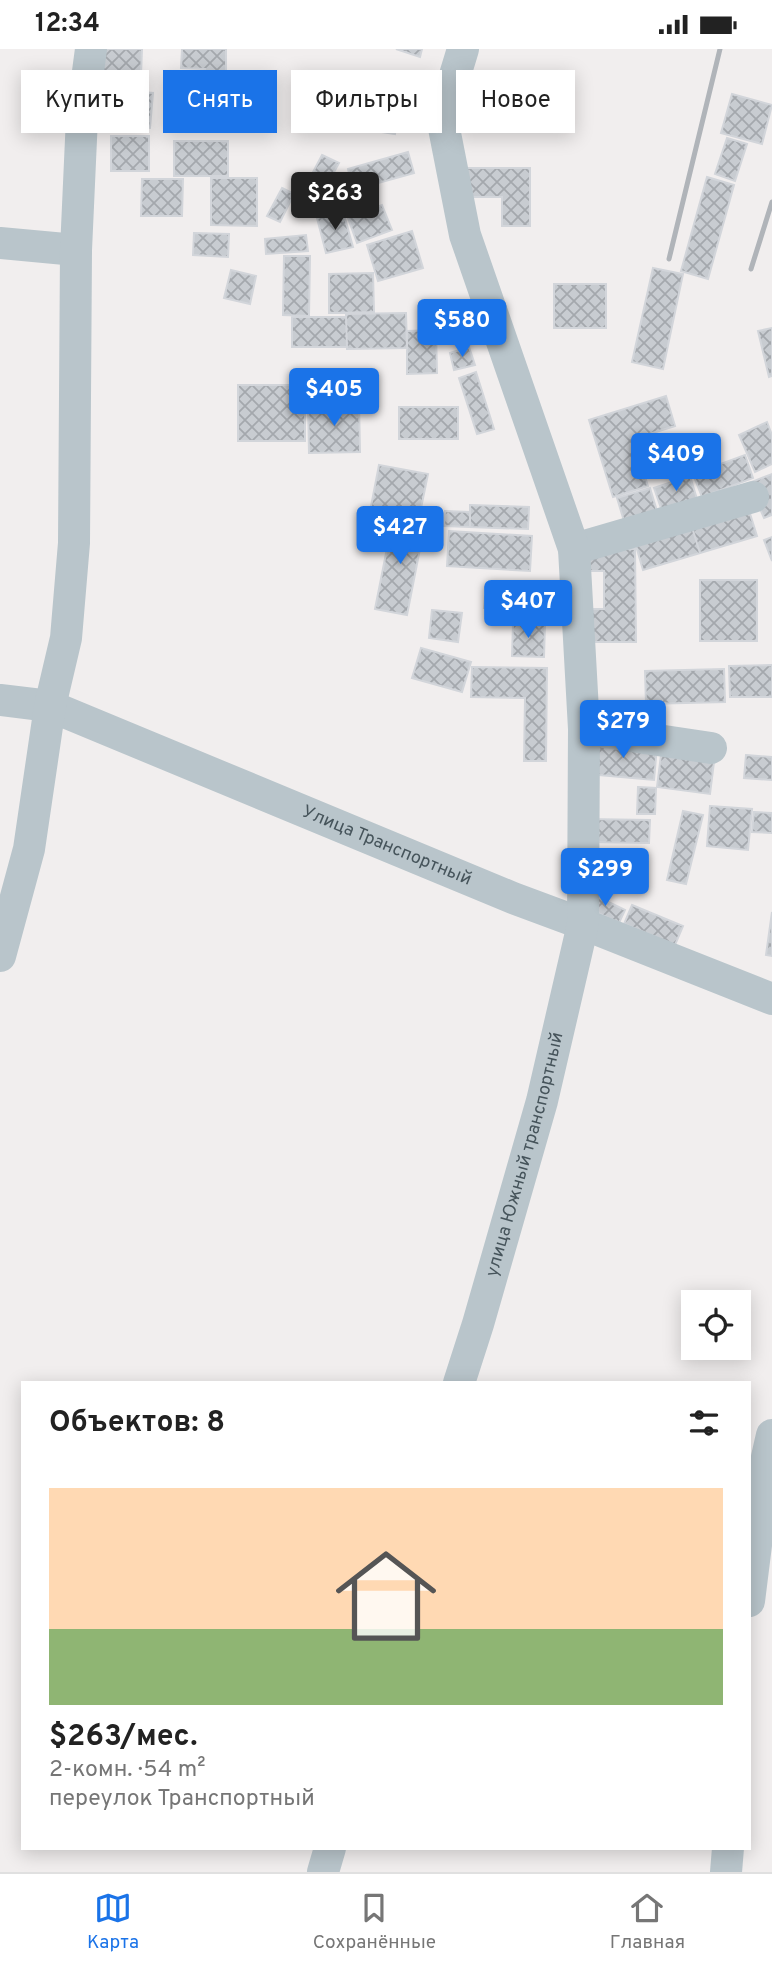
<!DOCTYPE html>
<html lang="ru">
<meta charset="utf-8">
<style>
:root{--surface:#fff;--page:#f2f2f2;--text:#222;--muted:#767676;--line:#e0e0e0;--accent:#1a73e8}
body{margin:0;font-family:Overpass,sans-serif;background:var(--page);color:var(--text);height:100vh;display:flex;flex-direction:column;font-size:26px;white-space:nowrap}
*{box-sizing:border-box;margin:0}
p{font-size:23px;color:var(--muted)}
.icon{flex:none;width:38px;height:38px;fill:none;stroke:currentColor;stroke-width:2;stroke-linecap:round;stroke-linejoin:round}
.map{position:relative;flex:1;overflow:hidden}
.panel{position:absolute;left:21px;top:1332px;width:730px;height:469px;display:flex;flex-direction:column;background:var(--surface);border-radius:0px;box-shadow:0 4px 18px #0003}
.panel>*{flex:none}
.banner{position:absolute;left:21px;top:21px;width:732px;height:63px;display:flex;gap:14px}
.buttons{position:absolute;left:681px;top:1241px;display:grid;gap:14px}
.buttons a{display:grid;place-items:center;width:70px;height:70px;border-radius:0px;background:var(--surface);box-shadow:0 4px 18px #0003;font-size:35px}
.price{position:absolute;translate:-50% -60px;padding:0 16px;border-radius:7px;background:var(--accent);color:#fff;font-size:23px;line-height:46px;filter:drop-shadow(0 2px 4px #0008)}
.price::after{content:'';position:absolute;left:50%;top:42px;width:21px;height:16px;margin-left:-10px;background:inherit;clip-path:polygon(0 0,100% 0,50% 100%)}
.price.on{background:#222;color:#fff}
ul{padding:0;list-style:none}
li{display:grid;align-content:center;gap:14px;height:371px;padding:0 28px}
li span{display:grid;place-items:center;height:217px;border-radius:0px;color:#555}
li>.icon{margin-inline-start:auto}
span .icon{width:126px;height:126px;fill:#fffc;stroke-width:1}
li b{font-size:30px}
h2{display:flex;justify-content:space-between;align-items:center;height:84px;padding:0 28px;font-size:30px}
.chip{padding:0 24px;border-radius:0px;background:var(--surface);box-shadow:0 4px 18px #0003;font-size:24px;line-height:63px}
.chip.on{background:var(--accent);color:#fff}
.status{display:flex;justify-content:space-between;align-items:center;height:49px;padding:0 35px;background:var(--surface);direction:ltr}
.status svg{height:19px;fill:currentColor}
.menu{display:flex;justify-content:space-around;align-items:center;height:98px;border-top:2px solid var(--line);background:var(--surface);font-size:19px;color:var(--muted)}
.menu a{display:grid;justify-items:center;gap:4px}
.menu .on{color:var(--accent)}
.map>svg:first-child{display:block}
.building{fill:url(#building-cross-hatch);stroke:#d2d5da;stroke-width:2}
.lines{fill:none;stroke-linecap:round;stroke-linejoin:round}
.minor{stroke:#b9c5cb;stroke-width:32}
.rail{stroke:#b0b4b9;stroke-width:5}
.labels{text-anchor:middle;dominant-baseline:central;stroke-width:5;stroke-linejoin:round;paint-order:stroke}
.street-label{font-size:18px;fill:#46545b;stroke:#fff}
</style>
<div class="status"><b>12:34</b><svg viewBox="0 0 49 12"><path d="M0 12V9h3v3zM5 12V6h3v6zM10 12V3h3v9zM15 12V0h3v12zM26 1h20v11H26zM47 4h2v5h-2z"/></svg></div>
<div class="map">
<svg width="772" height="1823" viewBox="0 0 772 1823">
<defs>
<pattern id="building-cross-hatch" width="8" height="8" patternUnits="userSpaceOnUse" patternTransform="scale(1.75)"><rect width="8" height="8" fill="#c8ccd1"/><path d="M0 0l8 8M0 8l8-8" fill="none" stroke="#a4a8ad"/></pattern>
</defs>
<rect width="100%" height="100%" fill="#f1eeee"/>
<path class="building" d="M99,0H142L141,26L98,23Z
M182,0H226V35H205V20L181,19Z
M396,0H422L420,8Z
M116,41L153,44L150,79L113,76Z
M732,45L772,56L762,95L721,84Z
M340,54L398,63L395,85L337,76Z
M111,87H149V122H111Z
M727,89L747,95L735,132L715,125Z
M174,92H228V127H174Z
M408,103L414,124L353,141L348,120Z
M322,106L339,114L319,151L303,142Z
M459,119H530V177H502V148H459Z
M707,128L734,136L708,230L681,222Z
M211,129H257V177L211,176Z
M142,130H183L182,167H141Z
M282,139L294,145L280,173L267,167Z
M382,156L392,181L357,194L348,169Z
M343,162L353,198L326,204L317,169Z
M412,182L423,219L378,232L367,196Z
M194,184L229,185L228,208L193,206Z
M306,186L308,202L266,205L265,190Z
M284,207H310L309,267L283,266Z
M653,219L683,225L663,320L632,313Z
M231,221L256,227L250,255L224,249Z
M373,224L374,263L329,264V225Z
M554,235H606V279H554Z
M406,264L407,299L347,300L346,265Z
M292,268H346L347,298H292Z
M772,279V327L769,328L758,282Z
M436,281L437,324L407,325V282Z
M469,298L475,316L454,321L450,304Z
M476,323L494,380L477,385L459,329Z
M238,336H305V392H238Z
M666,347L675,377L633,390L648,437L613,448L589,371Z
M359,353L360,403L309,404L308,354Z
M399,358H458V390H399Z
M767,373L772,386V415L755,423L739,386Z
M745,406L753,429L702,448L693,425Z
M379,416L428,425L419,469L391,464L388,482L367,478Z
M772,425V466L764,469L749,434Z
M690,427L697,450L662,462L654,439Z
M650,439L657,462L624,472L617,449Z
M747,455L757,487L700,504L690,472Z
M470,456L529,458L528,480L470,478Z
M445,462L470,463V478L444,477Z
M393,469L425,474L407,566L375,560Z
M690,472L700,504L643,521L634,490Z
M449,482L532,487L530,522L447,517Z
M772,488V512L764,491Z
M586,500H635L636,593H592V560H604V522H586Z
M700,531H757V592H700Z
M485,548L504,549L503,559H484Z
M504,558H523V567H504Z
M432,561L462,564L458,593L429,589Z
M513,574L545,575L544,608L512,607Z
M421,599L471,613L462,643L412,629Z
M772,616V648H730L729,617Z
M472,618L547,619L546,712H524L525,649L471,648Z
M724,620L725,653L646,655L645,622Z
M592,690L657,697L654,731L588,725Z
M662,698L715,705L710,745L657,738Z
M746,706L772,708V731L744,729Z
M638,738L656,739L655,765H637Z
M710,757L752,760L748,801L707,797Z
M683,762L703,766L686,835L667,831Z
M754,763L772,764V784L752,783Z
M586,770L650,771L649,794L585,793Z
M592,845L625,861L619,874L585,858Z
M632,856L683,877L675,896L624,875Z
M772,863V907L766,906Z"/>
<g class="lines">
<g class="minor">
<path d="M0,194L76,201"/>
<path d="M574,500L753,448"/>
<path id="s1" d="M0,651L50,657L513,849L583,875L772,950"/>
<path d="M584,680L711,699"/>
<path d="M0,907L29,800L50,657L66,589L74,494L76,201L82,68L91,0"/>
<path id="s2" d="M459,1334L478,1275L542,1052L583,875L584,680L574,500L465,186L442,69L463,0"/>
<path d="M749,1552L767,1408L772,1386"/>
<path d="M323,1823L330,1799"/>
<path d="M726,1823L728,1799"/>
</g>
<path class="rail" d="M669,210L720,0
M751,220L772,153"/>
</g>
<g class="labels">
<g class="street-label">
<text stroke="none"><textPath href="#s1" startOffset="415">Улица Транспортный</textPath></text>
<text stroke="none"><textPath href="#s2" startOffset="238">улица Южный транспортный</textPath></text>
</g>
</g>
</svg>
<div class="buttons">
<a><svg class="icon" aria-label="locate" viewBox="0 0 24 24"><circle cx="12" cy="12" r="6"/><path d="M12 2v4M12 18v4M2 12h4M18 12h4"/></svg></a>
</div>
<b class="price on" style="left:335px;top:183px">$263</b>
<b class="price" style="left:462px;top:310px">$580</b>
<b class="price" style="left:334px;top:379px">$405</b>
<b class="price" style="left:676px;top:444px">$409</b>
<b class="price" style="left:400px;top:517px">$427</b>
<b class="price" style="left:528px;top:591px">$407</b>
<b class="price" style="left:623px;top:711px">$279</b>
<b class="price" style="left:605px;top:859px">$299</b>
<div class="banner">
<a class="chip">Купить</a>
<a class="chip on">Снять</a>
<a class="chip">Фильтры</a>
<a class="chip">Новое</a>
</div>
<section class="panel">
<h2>Объектов: 8<svg class="icon" aria-label="filters" viewBox="0 0 24 24"><path d="M4 7h16M4 17h16"/><circle cx="9" cy="7" r="2"/><circle cx="15" cy="17" r="2"/></svg></h2>
<ul>
<li><span style="background:linear-gradient(#ffd9b3 65%,#8fb573 0)"><svg class="icon" aria-label="home" viewBox="0 0 24 24"><path d="M3 11l9-7 9 7M6 9v11h12V9"/></svg></span><div><b>$263/мес.</b><p>2-комн. · 54 m²</p><p>переулок Транспортный</p></div></li>
</ul>
</section>
</div>
<nav class="menu">
<a class="on"><svg class="icon" aria-label="map" viewBox="0 0 24 24"><path d="M3 6l6-2 6 2 6-2v14l-6 2-6-2-6 2zM9 4v14M15 6v14"/></svg>Карта</a>
<a><svg class="icon" aria-label="saved" viewBox="0 0 24 24"><path d="M7 4h10v16l-5-4-5 4z"/></svg>Сохранённые</a>
<a><svg class="icon" aria-label="home" viewBox="0 0 24 24"><path d="M3 11l9-7 9 7M6 9v11h12V9"/></svg>Главная</a>
</nav>
